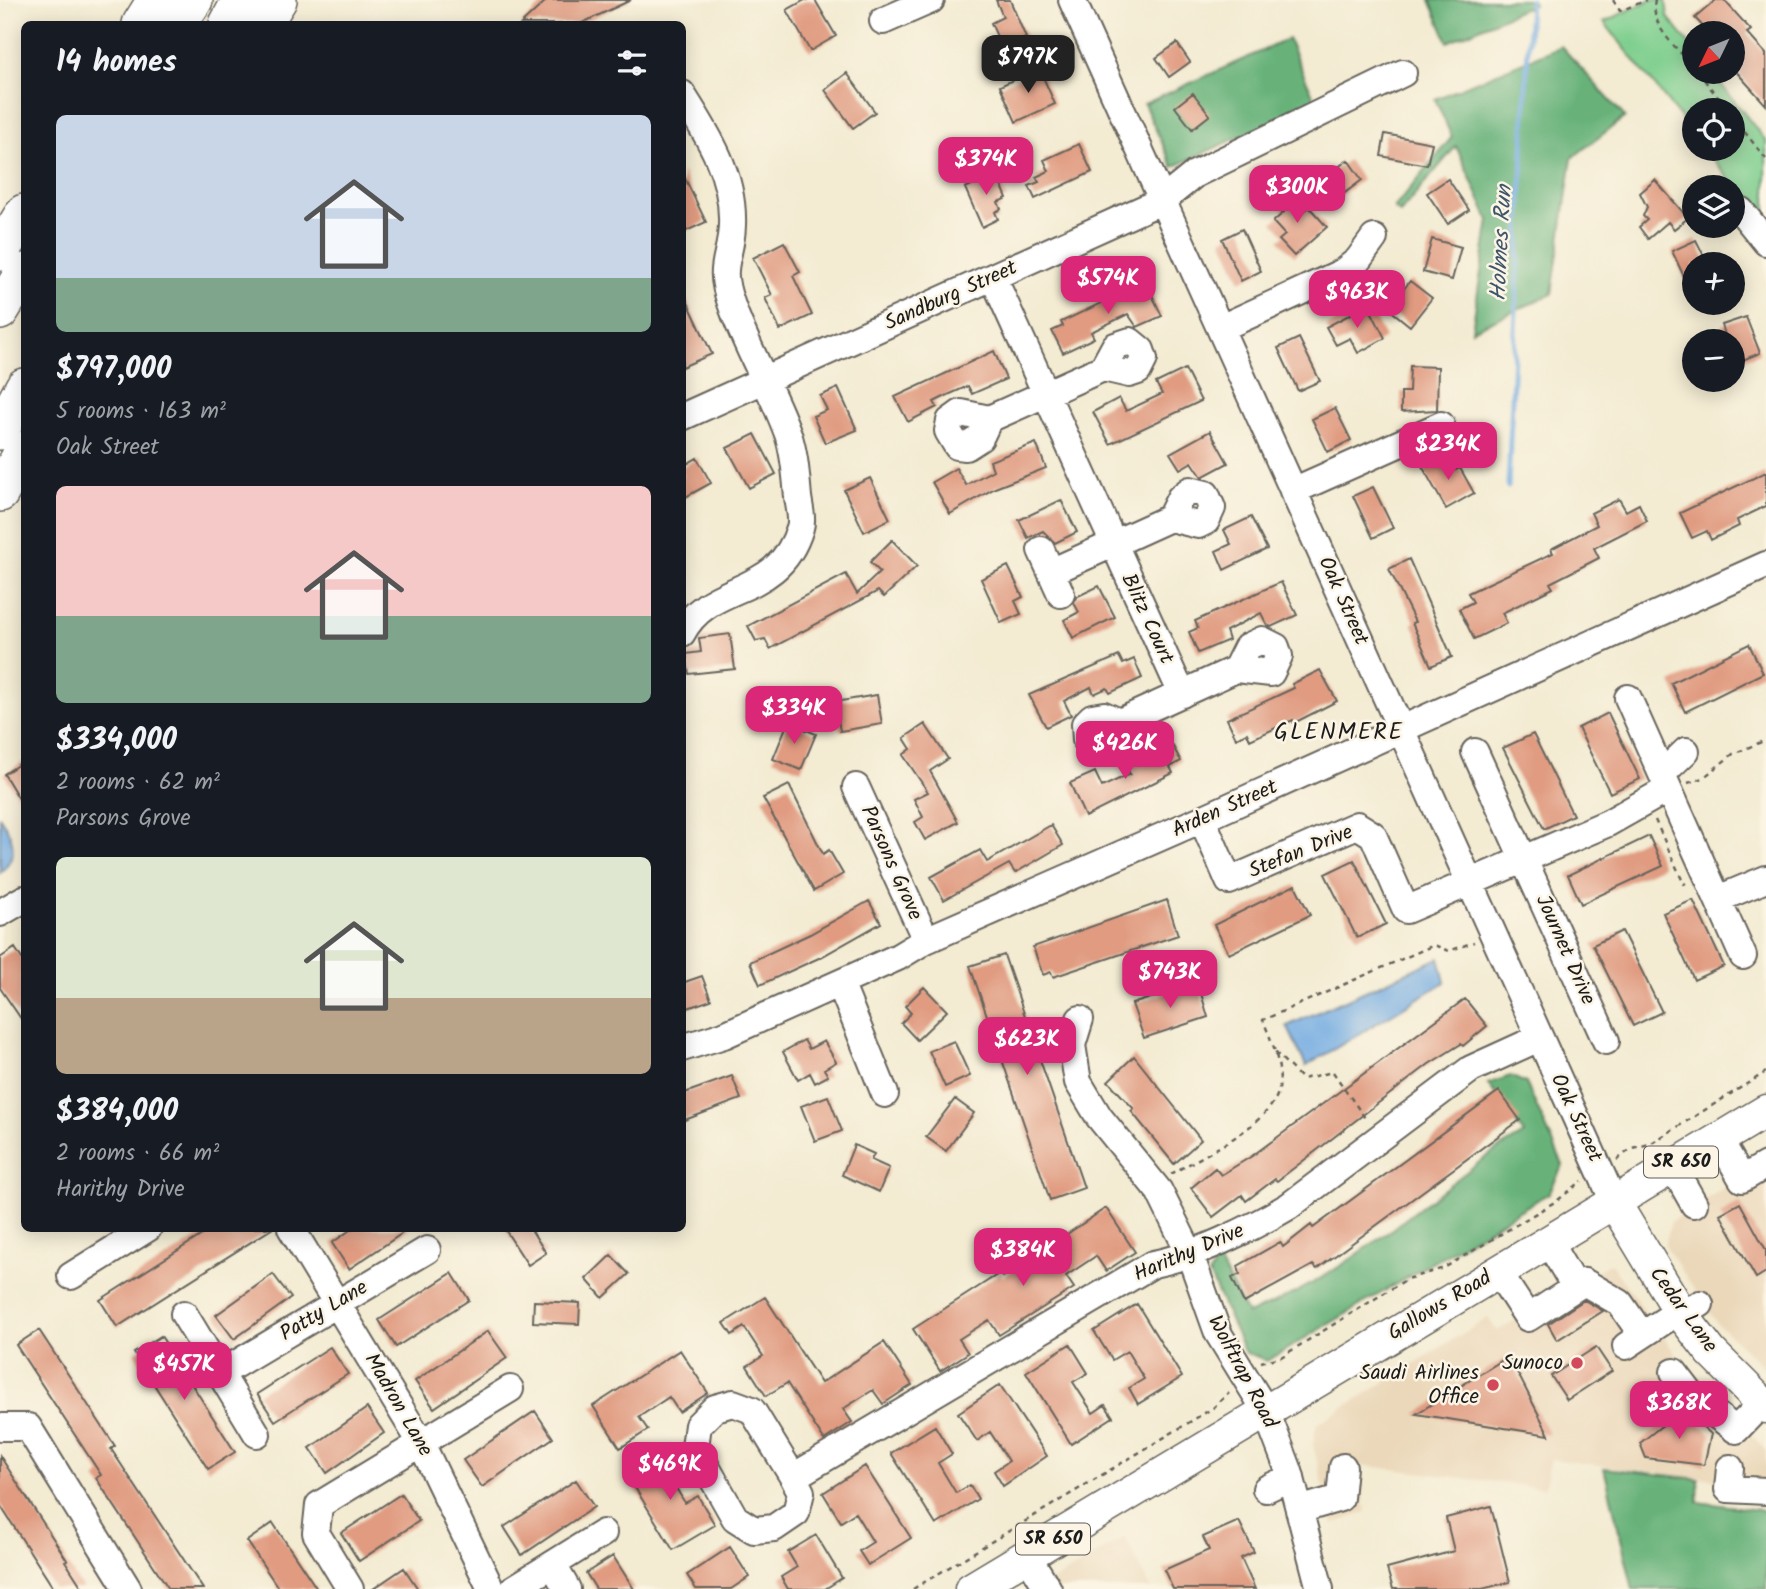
<!DOCTYPE html>
<meta charset="utf-8">
<style>
:root{--surface:#171b24;--page:#20242c;--text:#f1f3f6;--muted:#9ea1a6;--accent:#db2777}
body{margin:0;font-family:Kalam,sans-serif;background:var(--page);color:var(--text);height:100vh;display:flex;flex-direction:column;font-size:26px;white-space:nowrap}
*{box-sizing:border-box;margin:0}
p{font-size:23px;color:var(--muted)}
.icon{flex:none;width:38px;height:38px;fill:none;stroke:currentColor;stroke-width:2;stroke-linecap:round;stroke-linejoin:round}
.map{position:relative;flex:1;overflow:hidden}
.panel{position:absolute;left:21px;top:21px;width:665px;height:1211px;display:flex;flex-direction:column;background:var(--surface);border-radius:10px;box-shadow:0 4px 18px #0003}
.panel>*{flex:none}
.needle{width:46px;rotate:227deg}
.buttons{position:absolute;left:1682px;top:21px;display:grid;gap:14px}
.buttons a{display:grid;place-items:center;width:63px;height:63px;border-radius:50%;background:var(--surface);box-shadow:0 4px 18px #0003;font-size:35px}
.price{position:absolute;translate:-50% -60px;padding:0 16px;border-radius:14px;background:var(--accent);color:#fff;font-size:23px;line-height:46px;filter:drop-shadow(0 2px 4px #0008)}
.price::after{content:'';position:absolute;left:50%;top:42px;width:21px;height:16px;margin-left:-10px;background:inherit;clip-path:polygon(0 0,100% 0,50% 100%)}
.price.selected{background:#222;color:#fff}
ul{padding:0;list-style:none}
li{display:grid;align-content:center;gap:14px;height:371px;padding:0 35px}
li span{display:grid;place-items:center;height:217px;border-radius:10px;color:#555}
li>.icon{margin-inline-start:auto}
span .icon{width:126px;height:126px;fill:#fffc;stroke-width:1}
li b{font-size:30px}
h2{display:flex;justify-content:space-between;align-items:center;height:84px;padding:0 35px;font-size:30px}
.map>svg:first-child{display:block}
.built{fill:#ebd8ba}
.green{fill:#7fcf8f;stroke:#4e7656;stroke-width:2}
.forest{fill:#67b27a;stroke:#42674b;stroke-width:2}
.water{fill:#72abe2;stroke:#47647f;stroke-width:2}
.lines{fill:none;stroke-linecap:round;stroke-linejoin:round}
.stream{stroke:#72abe2;stroke-width:5}
.building{fill:#e09b81}
.minor-casing{stroke:#67645c;stroke-width:30}
.major-casing{stroke:#67645c;stroke-width:35}
.highway-casing{stroke:#67645c;stroke-width:40}
.path{stroke:#67645c;stroke-width:2.5;stroke-dasharray:5 5;stroke-linecap:butt}
.minor{stroke:#fff;stroke-width:26}
.major{stroke:#fff;stroke-width:32}
.highway{stroke:#fff;stroke-width:37}
.poi-dot{fill:#d1495b;stroke:#fcf5e5;stroke-width:2.5}
.labels{text-anchor:middle;dominant-baseline:central;stroke-width:5;stroke-linejoin:round;paint-order:stroke}
.shield{fill:#fcf5e5;stroke:#5f5d58;stroke-width:2}
.shield-label{font-size:19px;font-weight:bold;fill:#1c1c1c}
.street-label{font-size:21px;fill:#1c1c1c;stroke:#fcf5e5}
.poi-label{font-size:21px;fill:#1c1c1c;stroke:#fcf5e5;text-anchor:end}
.water-label{font-size:23px;font-style:italic;fill:#3e556b;stroke:#fcf5e5}
.neighbourhood-label{font-size:23px;letter-spacing:2px;fill:#1c1c1c;stroke:#fcf5e5}
</style>
<div class="map">
<svg width="1766" height="1589" viewBox="0 0 1766 1589">
<rect width="100%" height="100%" fill="#fcf5e5"/>
<filter id="ink" filterUnits="userSpaceOnUse"><feTurbulence type="fractalNoise" baseFrequency=".0143" numOctaves="2"/><feDisplacementMap in="SourceGraphic" scale="14" xChannelSelector="R" yChannelSelector="G"/><feConvolveMatrix kernelMatrix="1 2 1 2 8 2 1 2 1" color-interpolation-filters="sRGB"/></filter>
<filter id="wash" filterUnits="userSpaceOnUse"><feTurbulence type="fractalNoise" baseFrequency=".00686" numOctaves="4" result="noise"/><feDisplacementMap in="SourceGraphic" scale="28" xChannelSelector="R" yChannelSelector="G"/><feGaussianBlur stdDeviation="1.57" result="paint"/><feColorMatrix in="noise" values="0 0 0 0 0 0 0 0 0 0 0 0 0 0 0 0 0 1.4 0 .05"/><feComposite in="paint" operator="in"/></filter>
<g filter="url(#wash)">
<rect width="100%" height="100%" fill="#f3ebd2"/>
<path class="built" d="M1766,1162V1369L1717,1323L1665,1246L1671,1221Z
M1610,1263L1680,1360L1766,1450V1481L1761,1485L1551,1459L1544,1488L1360,1465L1366,1512L1333,1524L1313,1445L1317,1424L1488,1318L1497,1331Z
M1125,1537L1151,1589H1040Z"/>
<path class="green" d="M1650,0H1666L1668,17L1694,50V72H1711L1766,141V226L1705,149H1732V110H1694V135L1604,22Z"/>
<path class="forest" d="M1430,0H1531L1534,4L1448,42Z
M1288,39L1316,102L1173,167L1144,104Z
M1561,46L1625,117L1572,158L1552,294L1472,330L1489,220L1456,146L1400,213L1394,208L1452,137L1435,99Z
M1510,1076L1526,1083L1563,1165L1549,1193L1267,1361L1245,1353L1209,1274L1218,1259L1247,1314C1339,1281 1414,1209 1493,1152L1524,1134L1488,1084Z
M1604,1468L1699,1479L1698,1502L1766,1511V1589H1633Z"/>
<path class="water" d="M0,817C14,838 20,854 0,873Z
M1439,958L1445,982L1306,1066L1287,1026Z"/>
<g class="lines">
<path class="stream" d="M1508,487L1530,0"/>
</g>
<g id="blocks">
<path class="building" d="M547,0H631L580,24H521Z
M805,0H815L836,36L810,51L787,10Z
M996,0H1010L1026,38L1002,48L991,23L1003,17Z
M1716,0H1724L1751,30L1747,33L1766,54V105L1732,67V33H1709L1695,18Z
M1177,43L1190,62L1169,77L1156,58Z
M1039,68L1055,104L1016,122L1000,86Z
M847,73L875,112L853,128L825,90Z
M1193,93L1210,115L1192,129L1175,107Z
M1385,134L1432,143L1427,165L1381,156Z
M1079,144L1092,172L1035,199L1029,186L1039,182L1036,177L1049,171L1044,160Z
M1348,160L1362,180L1334,201L1319,181Z
M988,169L990,174L996,172L1007,198L998,202L1001,209L995,212L998,219L982,227L965,188L979,182L976,174Z
M682,172L706,222L682,233Z
M1448,179L1469,210L1448,224L1427,193Z
M1655,180L1688,218L1674,229L1668,222L1648,239L1639,227L1647,220L1643,216L1647,207L1640,193Z
M1286,193L1303,212L1309,207L1327,227L1294,256L1279,240L1285,235L1273,222L1284,212L1275,202Z
M1242,229L1261,271L1241,281L1222,239Z
M1432,239L1461,247L1452,280L1423,272Z
M1696,240L1708,264H1694V298L1672,251Z
M784,242L800,272L793,276L812,315L780,330L765,298L772,295L753,258Z
M1410,281L1432,298L1410,326L1389,309Z
M1146,282L1162,316L1137,327L1128,314L1091,332L1094,338L1063,353L1052,331L1063,326L1061,322Z
M682,290L712,354L682,367Z
M1368,305L1385,338L1358,353L1350,338L1336,345L1326,327Z
M1746,317L1760,353L1735,363L1732,341H1727L1722,325Z
M1299,338L1320,381L1298,391L1278,348Z
M994,351L1006,379L972,394L968,386L948,395L934,402L937,407L908,422L895,397Z
M1410,366L1438,367L1437,410L1401,412V392H1409Z
M1185,369L1201,401L1110,444L1093,412L1119,398L1126,411L1162,394L1156,383Z
M838,388L857,430L825,443L813,416L827,410L820,396Z
M1335,408L1351,440L1328,452L1312,419Z
M1210,431L1228,463L1202,477L1192,462L1180,469L1170,453Z
M755,434L776,474L749,488L727,448Z
M1036,443L1046,468L995,488L950,514L932,482L956,468L966,485L993,470L990,461Z
M1443,454L1453,471L1460,468L1474,493L1446,509L1422,466Z
M697,458L711,483L682,499V467Z
M1766,472V506L1737,520L1739,526L1711,540L1707,531L1692,538L1680,513Z
M870,478L890,519L864,532L844,490Z
M1373,487L1393,528L1373,538L1353,496Z
M1619,499L1626,511L1639,504L1647,521L1594,548L1599,558L1550,583L1553,588L1502,613L1507,623L1474,639L1459,609L1473,602L1468,593L1553,553L1551,549L1597,525L1591,513Z
M1061,500L1077,532L1055,543L1043,531L1028,538L1019,520Z
M1251,517L1267,549L1224,570L1216,551L1231,544L1224,530Z
M892,540L917,566L884,597L878,591L770,649L765,639L756,641L748,626L846,574L857,594L880,572L870,562Z
M1409,559L1452,657L1431,666L1412,623L1415,622L1389,569Z
M1008,566L1023,597L1015,601L1021,614L1001,623L981,579Z
M1281,582L1297,615L1271,627L1267,625L1261,613L1226,631L1229,640L1198,653L1189,632L1198,628L1195,621Z
M1099,586L1115,617L1073,638L1064,620L1079,612L1074,603L1076,597Z
M730,634L735,669L689,674L686,654L701,652L699,638Z
M1749,644L1763,673L1685,712L1671,683Z
M1119,656L1123,664L1134,659L1142,678L1110,693L1107,688L1094,694L1091,687L1064,701L1071,715L1046,727L1029,695Z
M1320,670L1337,701L1294,723L1293,720L1250,740L1247,733L1236,738L1227,719L1294,688L1292,684Z
M877,695L882,724L840,731L835,702Z
M1608,713L1640,779L1610,793L1578,728Z
M788,722L816,734L801,770L773,759Z
M925,724L948,759L930,771L958,822L925,840L915,822L923,817L914,799L928,792L903,755L911,749L904,738Z
M1533,734L1573,815L1544,829L1503,748Z
M1171,743L1181,761L1170,767L1173,773L1085,817L1070,783L1095,772L1102,787L1130,774L1126,767Z
M24,761V807L4,774Z
M789,785L823,854L829,850L843,874L814,891L763,798Z
M1051,825L1063,845L1015,873L1009,864L944,900L931,877L980,850L987,862Z
M1649,836L1663,866L1581,904L1568,875Z
M1354,860L1386,924L1357,938L1325,874Z
M1295,885L1310,915L1229,954L1214,925Z
M1167,900L1178,935L1053,977L1051,972L1043,975L1033,947Z
M1693,900L1724,966L1694,980L1663,913Z
M869,901L881,923L821,957L760,985L750,962L810,934Z
M1622,931L1662,1012L1633,1026L1593,945Z
M15,948L24,962V1023L0,988V958Z
M1004,955L1084,1188L1050,1200L970,966Z
M702,976L711,1000L682,1010V983Z
M1198,983L1208,1017L1144,1038L1132,1004Z
M924,987L947,1011L917,1040L901,1023L911,1013L905,1006Z
M1465,999L1487,1026L1463,1046L1461,1044L1429,1064L1277,1181L1275,1179L1246,1201L1242,1195L1213,1217L1191,1188L1215,1168L1221,1175L1252,1156Z
M804,1040L809,1049L824,1041L836,1062L824,1069L828,1076L815,1083L810,1073L798,1080L783,1052Z
M954,1041L970,1076L945,1087L929,1051Z
M1134,1056L1201,1140L1174,1164L1131,1111L1134,1109L1108,1081Z
M732,1076L741,1099L682,1121V1094Z
M1499,1091L1520,1120L1317,1269L1313,1265L1244,1303L1232,1278L1240,1274L1238,1266L1280,1242L1283,1247L1311,1225L1313,1228Z
M828,1096L842,1131L815,1141L801,1106Z
M955,1099L974,1113L946,1151L926,1137Z
M854,1145L874,1154L871,1160L889,1168L879,1192L842,1175Z
M1740,1203L1766,1250V1272L1756,1278L1720,1214Z
M1106,1208L1135,1252L1106,1271L1096,1256L1066,1276L1074,1288L999,1335L989,1320L959,1339L968,1353L940,1371L913,1329L1000,1273L1003,1277Z
M213,1228H273L117,1327L100,1300Z
M353,1228H410L349,1269L332,1243Z
M504,1228H530L546,1253L528,1265Z
M611,1255L629,1274L603,1298L586,1279Z
M452,1273L469,1300L396,1347L379,1320Z
M273,1274L291,1298L234,1339L216,1315Z
M765,1297L821,1383L884,1342L912,1385L883,1404L873,1390L843,1409L852,1422L824,1440L787,1383L766,1396L747,1366L763,1356L744,1327L732,1335L724,1323Z
M1584,1300L1603,1311L1557,1340L1548,1324Z
M534,1301L580,1303L579,1324L533,1322Z
M1137,1304L1182,1377L1138,1404L1129,1388L1144,1379L1127,1351L1112,1360L1094,1331Z
M39,1330L115,1446L111,1449L203,1589H169L96,1478L101,1475L16,1345Z
M488,1331L507,1358L434,1408L415,1381Z
M161,1336L235,1452L208,1469L134,1353Z
M1070,1344L1088,1373L1073,1382L1093,1413L1105,1405L1113,1417L1071,1444L1026,1372Z
M330,1347L348,1374L275,1421L257,1394Z
M1596,1347L1612,1371L1567,1400L1551,1376Z
M680,1350L708,1393L679,1412L669,1397L639,1417L648,1430L620,1448L593,1406Z
M1509,1356L1549,1435L1416,1414Z
M1000,1385L1047,1456L1003,1486L994,1471L1009,1461L990,1432L977,1441L958,1413Z
M367,1408L384,1433L327,1473L310,1448Z
M1683,1409L1711,1434L1704,1465L1646,1458L1640,1443Z
M535,1411L553,1438L482,1487L463,1460Z
M935,1426L952,1454L938,1463L956,1493L970,1485L978,1499L936,1525L891,1453Z
M674,1449L682,1464L667,1473L685,1503L698,1496L715,1525L673,1550L628,1476Z
M0,1456L67,1560L65,1561L83,1589H54L0,1505Z
M865,1466L911,1538L868,1565L859,1551L873,1542L855,1513L841,1522L823,1493Z
M576,1480L594,1507L522,1555L504,1527Z
M401,1494L419,1521L359,1561L341,1533Z
M1491,1506L1510,1582L1482,1589H1393L1387,1569L1454,1551L1446,1518Z
M1239,1521L1254,1552L1241,1558L1255,1589H1173L1164,1570L1209,1550L1203,1537Z
M273,1523L317,1589H279L247,1541Z
M816,1535L842,1578L825,1589H788L781,1577L797,1567L788,1552Z
M730,1547L749,1577L731,1589H696L687,1575Z
M613,1556L634,1589H596L586,1573Z
M404,1568L418,1589H373Z"/>
</g>
</g>
<g filter="url(#ink)">
<use href="#blocks" fill-opacity="0" stroke="#67645c" stroke-width="2"/>
<g class="lines">
<defs>
<path id="minor" d="M1072,0L1614,1202
M883,21L931,0
M682,94C708,135 734,175 732,225C731,260 717,264 731,303C746,348 772,389 788,434C795,455 796,476 798,497C799,506 803,519 800,528C778,600 710,579 682,633
M1741,211L1766,242
M993,277L1182,694
M1221,328L1343,272L1358,260L1374,238
M1130,341L1141,350L1144,359L1138,371L1129,374L1103,368L1115,346Z
M961,413L989,419L980,438L966,447L957,446L948,431L950,421Z
M682,417L1163,200L1195,174L1403,73
M989,419L1103,368
M1190,490L1206,494L1212,508L1206,521L1198,525L1170,518L1180,498Z
M1293,491L1441,425
M1041,550L1061,594
M1051,572L1170,518
M1262,640L1276,647L1279,656L1271,673L1236,669L1247,647Z
M1628,698L1743,956
M1104,715L1117,721L1124,720L1109,745H1093L1086,740L1085,724L1092,717Z
M1124,720L1236,669
M1475,752L1606,1041
M1662,774L1686,751
M856,787L926,940
M1202,819L1229,881L1357,825L1373,835L1406,910L1608,823L1668,789
M1718,899L1766,879
M0,913L24,899
M840,983L885,1094
M1080,1019L1072,1045L1078,1082L1099,1117L1159,1191L1189,1252L1218,1333L1266,1411L1289,1471L1320,1589
M682,1048L724,1035L898,957L926,940L1202,819L1766,565
M1719,1139L1742,1179L1766,1165
M1673,1167L1694,1204
M291,1228L420,1441L491,1589
M1548,1241L1575,1287
M1498,1272L1528,1318L1584,1282L1620,1303L1642,1335
M71,1276L148,1228
M184,1314L257,1434
M1682,1315L1700,1304
M1626,1346L1679,1311
M1674,1372L1694,1398L1736,1430L1762,1403
M221,1373L427,1250
M0,1427H28L128,1589
M1730,1468L1728,1489L1766,1491
M793,1477L752,1410L733,1403L715,1408L698,1425L695,1447L735,1518L754,1530L774,1528L796,1513L801,1492L793,1477L1153,1264C1195,1256 1252,1228 1289,1206L1471,1069L1539,1038
M1266,1489L1291,1477
M1299,1510L1340,1498L1343,1467
M1027,1555L1048,1589
M553,1565L567,1589
M350,1589L316,1533L319,1505L510,1389
M513,1589L603,1533"/>
<path id="major" d="M1614,1202L1682,1315L1711,1352L1766,1407
M971,1589L1766,1111"/>
<path id="highway" d="M141,24L156,0
M178,24L194,0
M228,24L241,0
M263,24L278,0
M0,252L24,213
M0,311L24,272
M0,431L24,387
M0,493L24,450"/>
</defs>
<use href="#minor" class="minor-casing"/>
<use href="#major" class="major-casing"/>
<use href="#highway" class="highway-casing"/>
<path class="path" d="M1613,0L1620,11L1647,0
M1655,0C1650,27 1677,48 1694,67
M1698,72L1728,110
M1732,116L1766,159
M1688,783L1703,778L1733,754L1766,740
M1655,820L1684,884L1686,883
M1275,1052L1302,1079L1333,1072L1367,1121
M1617,1160L1632,1148L1650,1144L1766,1072
M1171,1174C1200,1157 1272,1124 1279,1089C1283,1066 1271,1040 1263,1020L1434,945L1449,951L1474,942
M1261,1362L1281,1357L1407,1279L1444,1268L1558,1200L1582,1181
M913,1589L1213,1408L1229,1393"/>
<use href="#minor" class="minor"/>
<use href="#major" class="major"/>
<use href="#highway" class="highway"/>
</g>
</g>
<g class="poi-dot">
<circle cx="1577" cy="1363" r="7"/>
<circle cx="1493" cy="1385" r="7"/>
</g>
<g class="labels">
<g class="shield">
<rect x="1644" y="1146.5" width="74" height="31" rx="5"/>
<rect x="1016" y="1523.5" width="74" height="31" rx="5"/>
</g>
<g class="shield-label">
<text x="1681" y="1162">SR 650</text>
<text x="1053" y="1539">SR 650</text>
</g>
<g class="street-label">
<text transform="translate(951 296) rotate(-24)">Sandburg Street</text>
<text transform="translate(1343 601) rotate(66)">Oak Street</text>
<text transform="translate(1147 619) rotate(65)">Blitz Court</text>
<text transform="translate(1225 809) rotate(-24)">Arden Street</text>
<text transform="translate(1301 852) rotate(-22)">Stefan Drive</text>
<text transform="translate(891 863) rotate(66)">Parsons Grove</text>
<text transform="translate(1565 950) rotate(66)">Journet Drive</text>
<text transform="translate(1576 1118) rotate(65)">Oak Street</text>
<text transform="translate(1189 1253) rotate(-23)">Harithy Drive</text>
<text transform="translate(1440 1306) rotate(-31)">Gallows Road</text>
<text transform="translate(1683 1310) rotate(54)">Cedar Lane</text>
<text transform="translate(324 1311) rotate(-31)">Patty Lane</text>
<text transform="translate(1242 1372) rotate(62)">Wolftrap Road</text>
<text transform="translate(398 1405) rotate(60)">Madron Lane</text>
</g>
<g class="poi-label">
<text x="1563" y="1363">Sunoco</text>
<text x="1479" y="1373">Saudi Airlines<tspan x="1479" dy="24">Office</tspan></text>
</g>
<g class="water-label">
<text transform="translate(1502 243) rotate(-87)">Holmes Run</text>
</g>
<g class="neighbourhood-label">
<text x="1339" y="733">GLENMERE</text>
</g>
</g>
</svg>
<div class="buttons">
<a><svg class="needle" viewBox="-14 -14 28 28"><path d="M0-13l5 13h-10z" fill="#e53935"/><path d="M0 13l5-13h-10z" fill="#9ea1a6"/></svg></a>
<a><svg class="icon" aria-label="locate" viewBox="0 0 24 24"><circle cx="12" cy="12" r="6"/><path d="M12 2v4M12 18v4M2 12h4M18 12h4"/></svg></a>
<a><svg class="icon" aria-label="layers" viewBox="0 0 24 24"><path d="M12 4l9 5-9 5-9-5zM3 14l9 5 9-5"/></svg></a>
<a>+</a>
<a>−</a>
</div>
<b class="price selected" style="left:1028px;top:95px">$797K</b>
<b class="price" style="left:986px;top:197px">$374K</b>
<b class="price" style="left:1297px;top:225px">$300K</b>
<b class="price" style="left:1108px;top:316px">$574K</b>
<b class="price" style="left:1357px;top:330px">$963K</b>
<b class="price" style="left:1448px;top:482px">$234K</b>
<b class="price" style="left:794px;top:746px">$334K</b>
<b class="price" style="left:1125px;top:781px">$426K</b>
<b class="price" style="left:1170px;top:1010px">$743K</b>
<b class="price" style="left:1027px;top:1077px">$623K</b>
<b class="price" style="left:1023px;top:1288px">$384K</b>
<b class="price" style="left:184px;top:1402px">$457K</b>
<b class="price" style="left:1679px;top:1441px">$368K</b>
<b class="price" style="left:670px;top:1502px">$469K</b>
<section class="panel">
<h2>14 homes<svg class="icon" aria-label="filters" viewBox="0 0 24 24"><path d="M4 7h16M4 17h16"/><circle cx="9" cy="7" r="2"/><circle cx="15" cy="17" r="2"/></svg></h2>
<ul>
<li><span style="background:linear-gradient(#c9d6e8 75%,#7fa58c 0)"><svg class="icon" aria-label="home" viewBox="0 0 24 24"><path d="M3 11l9-7 9 7M6 9v11h12V9"/></svg></span><div><b>$797,000</b><p>5 rooms · 163 m²</p><p>Oak Street</p></div></li>
<li><span style="background:linear-gradient(#f6c9c9 60%,#7fa58c 0)"><svg class="icon" aria-label="home" viewBox="0 0 24 24"><path d="M3 11l9-7 9 7M6 9v11h12V9"/></svg></span><div><b>$334,000</b><p>2 rooms · 62 m²</p><p>Parsons Grove</p></div></li>
<li><span style="background:linear-gradient(#dfe7d0 65%,#b9a48a 0)"><svg class="icon" aria-label="home" viewBox="0 0 24 24"><path d="M3 11l9-7 9 7M6 9v11h12V9"/></svg></span><div><b>$384,000</b><p>2 rooms · 66 m²</p><p>Harithy Drive</p></div></li>
</ul>
</section>
</div>
